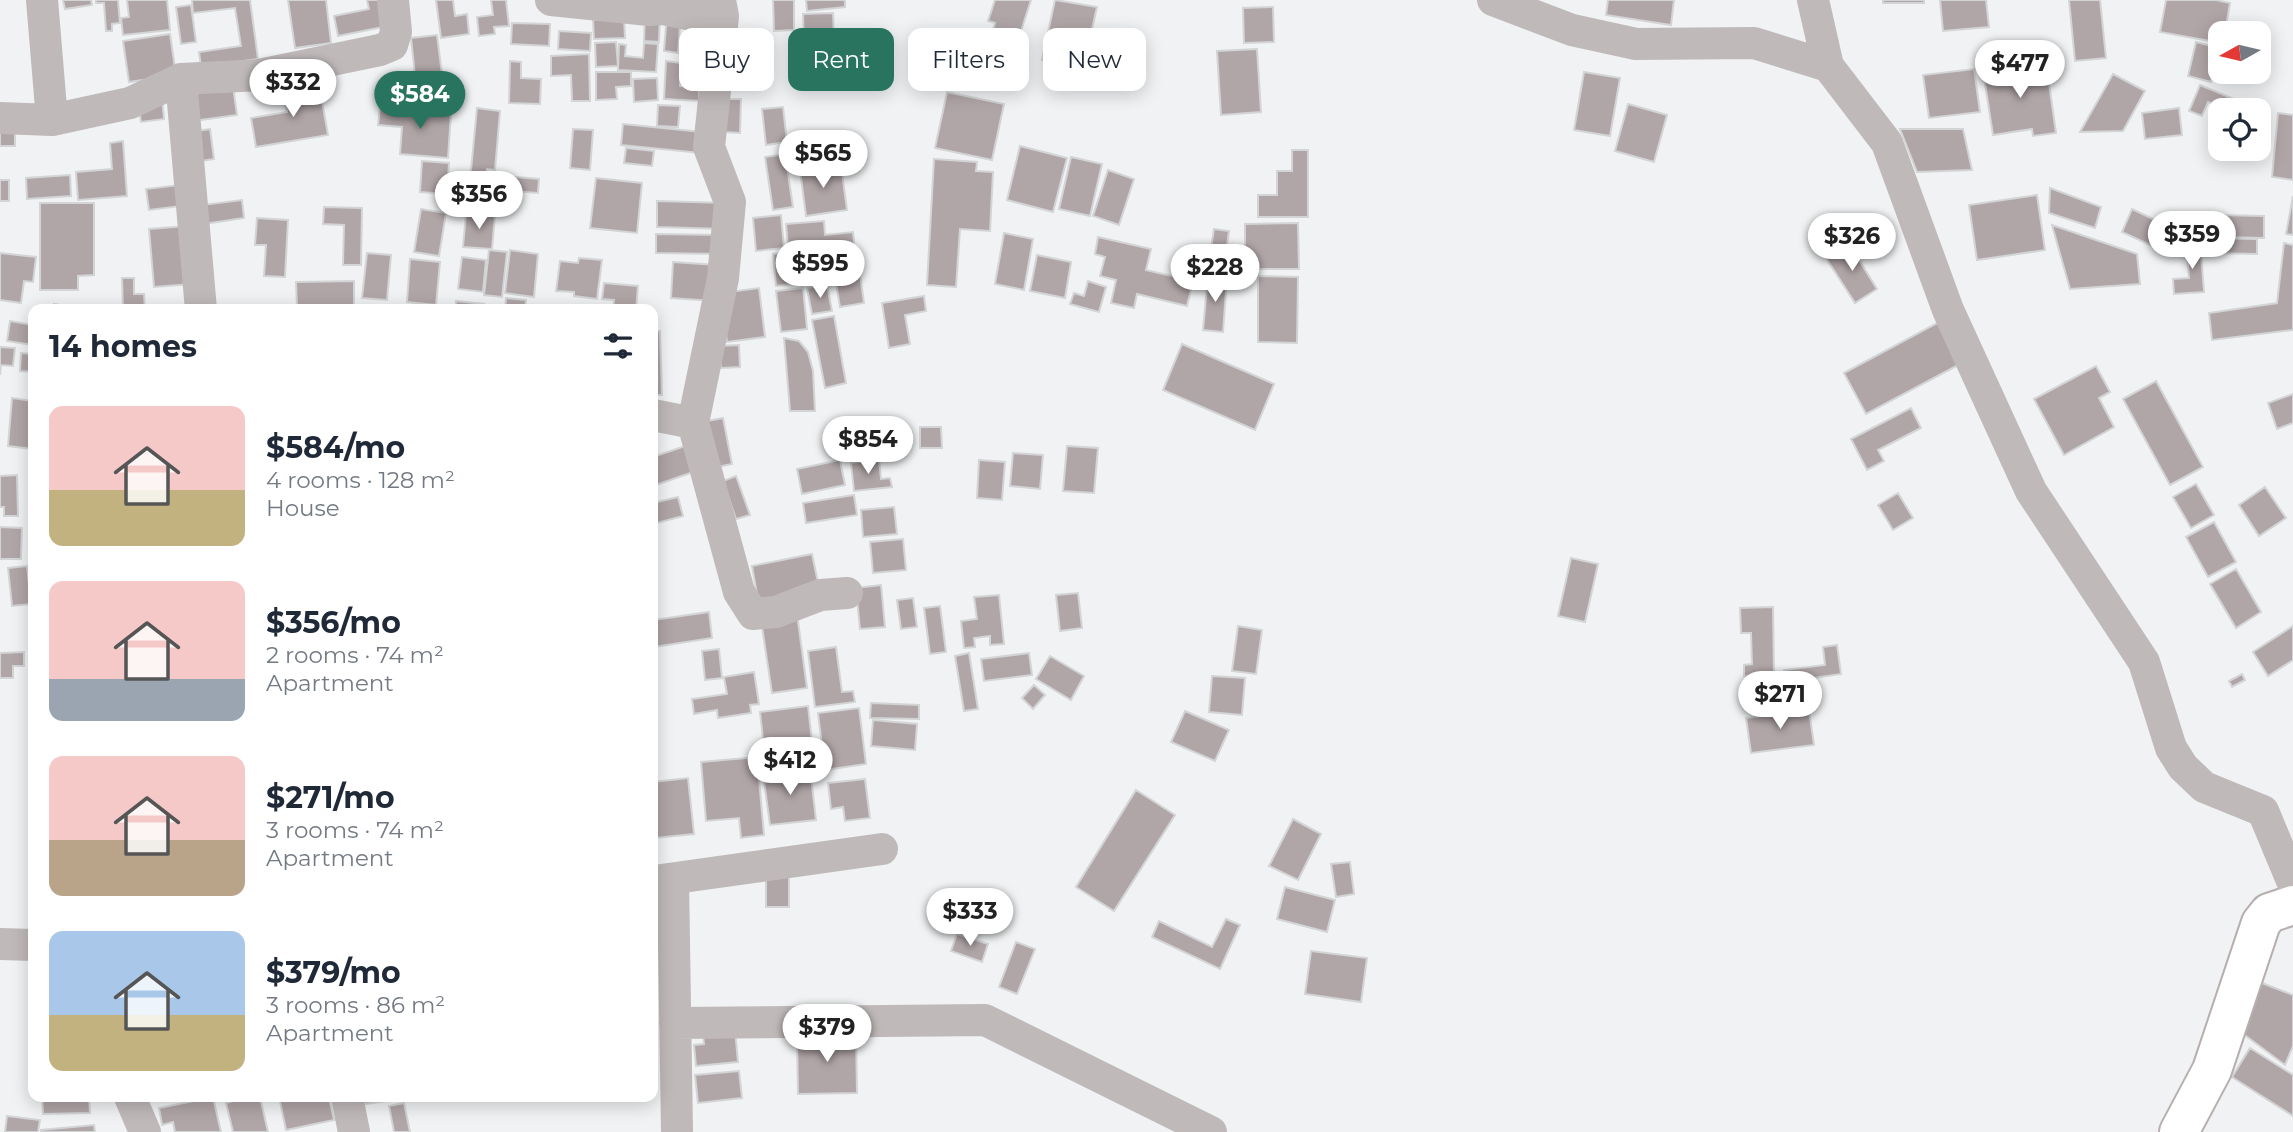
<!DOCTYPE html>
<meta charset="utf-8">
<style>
:root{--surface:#fff;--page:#f2f2f3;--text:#1f2937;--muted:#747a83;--accent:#28745f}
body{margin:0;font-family:Montserrat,sans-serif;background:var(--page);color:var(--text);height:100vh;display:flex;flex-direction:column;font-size:26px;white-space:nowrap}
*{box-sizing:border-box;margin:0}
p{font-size:23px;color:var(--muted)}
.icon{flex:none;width:38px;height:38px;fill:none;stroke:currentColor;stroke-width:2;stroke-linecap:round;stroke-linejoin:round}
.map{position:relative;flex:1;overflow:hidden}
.drawer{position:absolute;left:28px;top:304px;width:630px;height:798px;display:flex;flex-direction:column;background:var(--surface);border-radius:14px;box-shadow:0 4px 18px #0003}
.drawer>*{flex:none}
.top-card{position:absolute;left:679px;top:28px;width:665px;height:63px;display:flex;gap:14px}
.needle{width:46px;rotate:262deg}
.tools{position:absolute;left:2208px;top:21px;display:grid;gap:14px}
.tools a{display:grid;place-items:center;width:63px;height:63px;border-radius:14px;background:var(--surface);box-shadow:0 4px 18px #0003;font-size:35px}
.price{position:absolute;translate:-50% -60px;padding:0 16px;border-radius:24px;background:#fff;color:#222;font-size:23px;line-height:46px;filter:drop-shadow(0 2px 4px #0008)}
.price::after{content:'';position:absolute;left:50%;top:42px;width:21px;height:16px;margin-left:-10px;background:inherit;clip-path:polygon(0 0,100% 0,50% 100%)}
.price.selected{background:var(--accent);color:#fff}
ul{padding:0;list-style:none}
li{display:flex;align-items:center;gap:21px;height:175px;padding:0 21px}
li span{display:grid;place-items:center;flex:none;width:196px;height:140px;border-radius:14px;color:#555}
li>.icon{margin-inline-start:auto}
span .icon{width:84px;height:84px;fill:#fffc;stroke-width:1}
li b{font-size:30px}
h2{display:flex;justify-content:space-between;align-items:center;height:84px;padding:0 21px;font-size:30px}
.pill{padding:0 24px;border-radius:14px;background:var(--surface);box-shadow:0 4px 18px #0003;font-size:24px;line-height:63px}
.pill.selected{background:var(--accent);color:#fff}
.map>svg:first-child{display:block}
.building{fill:#b0a5a7;stroke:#d3d4d5;stroke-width:2}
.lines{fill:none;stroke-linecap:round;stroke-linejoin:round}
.secondary-casing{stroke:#b6aeaf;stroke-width:42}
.street{stroke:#c0b9ba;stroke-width:32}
.secondary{stroke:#fff;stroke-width:38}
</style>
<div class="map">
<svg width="2293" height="1132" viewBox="0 0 2293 1132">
<rect width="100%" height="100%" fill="#f0f2f3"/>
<path class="building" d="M63,0H91L92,5L65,9Z
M96,0H118L120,23L112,24V31H106L104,3H96Z
M127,0H167L170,30L123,35L121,18L129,17Z
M192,0H250L258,59L201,67L199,52L241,46L235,8L193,13Z
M288,0H326L331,43L295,48Z
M367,0H388L393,25L338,36L334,16L369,9Z
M436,0H453L455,16L467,14L469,34L441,38Z
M491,0H506L509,26L494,27L495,34L479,36L477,17L493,15Z
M773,0H794V30L774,31Z
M806,0H845V7L807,11Z
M995,0H1031L1013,56L987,48L995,23L988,21Z
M1055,0L1097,7L1083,69L1042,60Z
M1608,0H1674L1671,25L1606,15Z
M1883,0H1924V3H1883Z
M1940,0H1986L1989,27L1943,31Z
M2069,0H2100L2106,58L2075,61Z
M2166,0H2216L2230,3L2225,33H2221V43L2160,32Z
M191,5L196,42L181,44L176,7Z
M1273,7L1274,42L1244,43L1243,8Z
M833,13L834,38L804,39L803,14Z
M645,14H660L659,42L644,41Z
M667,14L680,27L678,53L664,51Z
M624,18L625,38L594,39L593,20Z
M512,23L550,24L549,46L511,44Z
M559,31L591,33L590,51L558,49Z
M170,34L176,75L129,82L123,41Z
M437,35L443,82L416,85L411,38Z
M616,42L618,66L596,67L595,43Z
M957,42L977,47L974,59L999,65L993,88L948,77Z
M2196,42L2220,48L2211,82L2188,76Z
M644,43L658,44L656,72L618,70L619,44L626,45L625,56L643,58Z
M1257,49L1261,112L1221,115L1217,51Z
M589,54L590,101H572L571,75L551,76V56Z
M510,61L521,62V78L541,79L540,104L509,103Z
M666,61L681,63L680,86L699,87V101L664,99Z
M2046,62L2056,133L2033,136L2032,129L1993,135L1983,71Z
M1974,69L1980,112L1929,118L1923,75Z
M596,72H631V86L616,87L617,99L596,100Z
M1584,72L1620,78L1610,136L1574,130Z
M2113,74L2145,91L2123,131L2080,132Z
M657,78L658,100L634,102L633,79Z
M232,79L237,115L193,121L188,85Z
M319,84L328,135L256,147L251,118L287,112L283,90Z
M2200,85L2251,106L2249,110H2228L2208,102L2202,116L2189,111Z
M947,92L1004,104L992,160L935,148Z
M162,99L164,119L141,122L138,102Z
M725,99H741L740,133L724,132Z
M1628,104L1667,115L1654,162L1615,151Z
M658,105L680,106L678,127L657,126Z
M380,107L451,113L448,158L400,154L402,127L378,125Z
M783,107L787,142L766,145L762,109Z
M477,108L500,111L495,170L487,169L485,183L470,181Z
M2179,108L2182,135L2145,139L2142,113Z
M2278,113L2293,115V180L2272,177Z
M15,123V146H0V124Z
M623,124L702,132L701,153L621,145Z
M210,129L214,159L195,162L191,132Z
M573,129L593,130L590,170L570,168Z
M1900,129H1963L1972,170L1917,172Z
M123,141L127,196L78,200L76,172L112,169L110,143Z
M1020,146L1067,158L1053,212L1007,200Z
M626,148L654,151L652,166L624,163Z
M1292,150H1308V217H1258V195H1277V171H1292Z
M785,154L793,207L773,210L765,157Z
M1071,157L1102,164L1090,216L1059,209Z
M934,159L977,162L976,171L993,172L990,231L960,229L956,287L927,285Z
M422,161L449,163L447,194L420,192Z
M841,165L847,210L806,216L800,170Z
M1108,170L1134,179L1119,225L1093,216Z
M70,175L71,196L27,199L26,178Z
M494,175L539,179L538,193L512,191L510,210L491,208Z
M596,178L642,183L637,233L590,228Z
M0,180H9V201H0Z
M179,185L181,206L149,210L146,189Z
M466,185L487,187L485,211L464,209Z
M2050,188L2101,207L2095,228L2049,213Z
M2037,195L2045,250L1977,260L1969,205Z
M2293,196V235L2286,234Z
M242,200L244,218L197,225L194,206Z
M657,201L725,203V229L657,227Z
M40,203H94V275L78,276V290H40Z
M324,207L362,208L361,265H343L344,225L323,224Z
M421,209L446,213L439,256L414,252Z
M2132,209L2176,230L2165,252L2122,232Z
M466,213L495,215L492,249L463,247Z
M781,215L784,248L756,251L753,218Z
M2217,215L2264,216V238L2216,237Z
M257,218L288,220L285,277L264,276L266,245H255Z
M824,221L825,235L853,232L855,253L819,256L818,244L788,247L786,224Z
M1298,223L1299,269H1245V224Z
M2052,225L2137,254L2140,284L2070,289Z
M187,226L191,284L154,287L149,229Z
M1214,229L1229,231L1224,268L1208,266Z
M1004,233L1033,239L1024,290L995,284Z
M656,234L721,235V254L656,253Z
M1098,237L1151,249L1146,270L1193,281L1187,306L1137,294L1134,308L1111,303L1116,280L1100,276L1105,257L1095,254Z
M2213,238L2257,239V254L2212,253Z
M2200,240L2204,292L2174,294L2173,279L2189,278L2186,241Z
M2284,243L2293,245V330L2212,340L2209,313L2277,303Z
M1849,244L1877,289L1855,303L1826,258Z
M489,250L507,252L502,297L484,295Z
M510,250L538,254L534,297L505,293Z
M798,251L799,261L829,258L831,280L776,286L773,254Z
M0,253L36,257L33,282L24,281L21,303L0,300Z
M367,253L391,255L387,300L362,298Z
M1037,255L1071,262L1065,298L1030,291Z
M462,257L486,260L483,292L458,289Z
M579,258L602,260L597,299L574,296V292L556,291L560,261L578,263Z
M410,259L440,262L436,305L407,302Z
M673,262L716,265L713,301L671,298Z
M860,274L864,303L840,307L835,278Z
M1208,275L1227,277L1223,332L1203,330Z
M1258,276L1298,277L1297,343L1258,342Z
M122,278H134V294H144L145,310H123Z
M354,281V306H297L296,282Z
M1088,281L1106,287L1099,312L1070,304L1074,293L1084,296Z
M604,283L638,286L636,310L613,309L614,300L602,299Z
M827,285L832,311L812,314L807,288Z
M759,288L765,337L727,342L721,293Z
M803,288L807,329L781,332L776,291Z
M924,296L926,311L905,315L910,344L889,348L882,303Z
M506,298L526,300L525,310H505Z
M456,301L484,304L483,310H455Z
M54,304L86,309V310H53Z
M364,305L418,307V310H364Z
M834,316L846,383L825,388L812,320Z
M10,321L33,325V345L7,341Z
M1939,322L1962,363L1866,414L1844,373Z
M660,331L662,395H653V332Z
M784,338L799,341L808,352L813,371L815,411H790Z
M1182,344L1274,384L1255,430L1163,390Z
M739,345L740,367L721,368L719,346Z
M0,347L15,348L13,366L1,365L0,375Z
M21,353L33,354V372L20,371Z
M2096,366L2110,392L2099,398L2114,427L2064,455L2034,399Z
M2156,381L2203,467L2170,485L2123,399Z
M2293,394V423L2277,429L2268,403Z
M12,398L33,401V449L8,446Z
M1911,408L1921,428L1878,450L1884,461L1867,470L1851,439Z
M723,418L732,464L717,467L707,421Z
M920,427H941L942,448H920Z
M688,445L696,471L653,486V457Z
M1067,446L1098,448L1094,493L1063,491Z
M1013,453L1043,455L1040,489L1010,486Z
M29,456H33V485H30Z
M879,459L881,479L890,478L892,487L854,491L851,463Z
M840,460L845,485L802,494L797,469Z
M979,460L1005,462L1002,500L977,498Z
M17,475L18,516H4V507H0V476Z
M736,476L750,515L736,519L723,481Z
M2196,484L2214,515L2191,528L2173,497Z
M2265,487L2286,518L2259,536L2239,505Z
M653,489L657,502L678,497L683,516L653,524Z
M1898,493L1913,518L1893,530L1878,505Z
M854,495L857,515L806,523L803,503Z
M29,504H33V534H30Z
M894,507L897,534L863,537L861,510Z
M2214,522L2236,562L2208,577L2186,537Z
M0,527L22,528L21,559H0Z
M903,539L906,570L873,573L870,542Z
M812,554L820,592L759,605L752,566Z
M1571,558L1598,564L1585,622L1558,616Z
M27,566L31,604L12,606L8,568Z
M2236,569L2261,612L2236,628L2210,584Z
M881,585L885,627L860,629L856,588Z
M1078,593L1082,628L1060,631L1056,595Z
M999,595L1004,644L990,645V636L974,638L975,647L964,648L961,621L977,619L974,597Z
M913,598L917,627L901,629L897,600Z
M940,606L946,652L930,654L924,608Z
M1773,607L1774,675L1744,676V665L1752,664L1751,633H1741L1740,608Z
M709,612L712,638L654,647L653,620Z
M797,614L807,688L772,693L761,620Z
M1238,626L1262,630L1256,674L1232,671Z
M2293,626V660L2268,676L2253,652Z
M1837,645L1841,674L1786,682L1784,670L1825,665L1823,647Z
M836,647L842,692L853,691L855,702L815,707L808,651Z
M719,649L722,678L705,680L702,651Z
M24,652V666H13V678H0V653Z
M969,653L978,709L964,711L955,656Z
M1029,653L1032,675L984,681L981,659Z
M1050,656L1084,676L1071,700L1036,679Z
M754,672L759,704L750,705L751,713L718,718L717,710L694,714L692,699L727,694L724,677Z
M2242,674L2245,680L2232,687L2229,681Z
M1212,676L1245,678L1242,715L1209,712Z
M1034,685L1045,695L1033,709L1022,698Z
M871,703L919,705V719L870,718Z
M808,706L814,760L766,766L760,712Z
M859,708L866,764L825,770L818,713Z
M1809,710L1814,745L1751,753L1746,718Z
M1185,711L1229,730L1215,761L1171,742Z
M873,720L917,724L915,750L871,746Z
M757,757L764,835L741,838L739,818L706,821L701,762Z
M810,768L816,820L770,825L763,774Z
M688,778L694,834L655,838L653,782Z
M865,779L870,818L845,821L843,807L831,809L828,783Z
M1136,790L1175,815L1114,911L1076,887Z
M1293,819L1321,834L1298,880L1269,866Z
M1350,862L1354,894L1336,897L1331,864Z
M766,876H789V907H766Z
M1285,887L1335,900L1327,932L1277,919Z
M1226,919L1240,925L1220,969L1152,937L1159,921L1212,947Z
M957,934L988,944L982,962L951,951Z
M1016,942L1035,949L1017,994L999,987Z
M1311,951L1367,958L1361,1002L1305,994Z
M2262,983L2293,995V1046L2285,1065L2242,1033Z
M735,1030L738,1062L696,1066L694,1045L704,1044L703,1034Z
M856,1035L857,1093L798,1094L797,1036Z
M2250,1048L2293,1075V1116L2232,1077Z
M739,1071L742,1098L698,1103L695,1075Z
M42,1097H89L90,1113L43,1114Z
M213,1097L221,1132H175L173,1122L162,1125L159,1108Z
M247,1097H260L268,1132H233L226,1103Z
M279,1097H329L334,1120L286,1130Z
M364,1097H414L365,1104Z
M404,1103L410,1132H394L389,1106Z
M7,1116L40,1120L38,1132H5Z
M94,1125L95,1132H41V1130Z"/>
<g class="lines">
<defs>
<path id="secondary" d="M2179,1132L2212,1070L2261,923L2269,913L2293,905"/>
</defs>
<use href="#secondary" class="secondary-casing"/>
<path class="street" d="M42,0L52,120
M551,0L649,10L663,9L697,16H723L720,0
M1493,0L1572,30L1636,44L1754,43L1828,66
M1813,0L1828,66L1887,143L1948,310L2031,491L2144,662L2171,748L2183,767L2204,787L2263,811L2293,883
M723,16L709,147L730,202L723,278L693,423L739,592L753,614L776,612L820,595L847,593
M181,79L201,310
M0,118L52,120L130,103L181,79L259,75L380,50L392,45L396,32L393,0
M653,415L693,423
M673,879L677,1132
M654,881L882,849
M0,944L33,945
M675,1023L985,1020L1211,1132
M130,1097L145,1132
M347,1097L354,1132"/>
<use href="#secondary" class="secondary"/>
</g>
</svg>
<div class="tools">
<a><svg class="needle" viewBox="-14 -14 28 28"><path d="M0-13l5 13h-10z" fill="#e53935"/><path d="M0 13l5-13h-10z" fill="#747a83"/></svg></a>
<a><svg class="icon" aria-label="locate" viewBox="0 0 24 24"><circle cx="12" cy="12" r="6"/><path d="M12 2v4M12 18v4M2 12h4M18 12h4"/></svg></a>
</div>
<b class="price" style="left:2020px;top:100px">$477</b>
<b class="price" style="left:293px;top:119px">$332</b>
<b class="price selected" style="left:420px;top:131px">$584</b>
<b class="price" style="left:823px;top:190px">$565</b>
<b class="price" style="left:479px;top:231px">$356</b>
<b class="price" style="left:2192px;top:271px">$359</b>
<b class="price" style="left:1852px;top:273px">$326</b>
<b class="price" style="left:820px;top:300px">$595</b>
<b class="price" style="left:1215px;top:304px">$228</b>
<b class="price" style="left:868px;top:476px">$854</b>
<b class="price" style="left:1780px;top:731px">$271</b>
<b class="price" style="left:790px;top:797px">$412</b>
<b class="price" style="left:970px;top:948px">$333</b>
<b class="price" style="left:827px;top:1064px">$379</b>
<div class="top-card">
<a class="pill">Buy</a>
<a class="pill selected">Rent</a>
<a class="pill">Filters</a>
<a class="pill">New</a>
</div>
<section class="drawer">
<h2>14 homes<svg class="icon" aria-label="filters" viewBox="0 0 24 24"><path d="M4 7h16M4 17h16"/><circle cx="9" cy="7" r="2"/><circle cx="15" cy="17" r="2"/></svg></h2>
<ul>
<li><span style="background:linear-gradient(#f6c9c9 60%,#c2b280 0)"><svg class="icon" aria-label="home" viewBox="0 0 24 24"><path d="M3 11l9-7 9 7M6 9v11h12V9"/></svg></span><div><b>$584/mo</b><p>4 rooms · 128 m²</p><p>House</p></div></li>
<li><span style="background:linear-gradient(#f6c9c9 70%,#9aa5b1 0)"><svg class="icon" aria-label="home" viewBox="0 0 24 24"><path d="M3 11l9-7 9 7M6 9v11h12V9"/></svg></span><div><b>$356/mo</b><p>2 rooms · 74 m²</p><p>Apartment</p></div></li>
<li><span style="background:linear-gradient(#f6c9c9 60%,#b9a48a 0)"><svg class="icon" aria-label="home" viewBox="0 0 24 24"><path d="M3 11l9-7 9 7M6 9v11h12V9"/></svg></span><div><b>$271/mo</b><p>3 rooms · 74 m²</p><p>Apartment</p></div></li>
<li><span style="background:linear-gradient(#a9c7e8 60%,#c2b280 0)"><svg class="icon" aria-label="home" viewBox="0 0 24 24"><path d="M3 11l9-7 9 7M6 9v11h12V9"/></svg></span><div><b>$379/mo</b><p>3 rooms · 86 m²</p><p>Apartment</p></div></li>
</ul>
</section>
</div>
